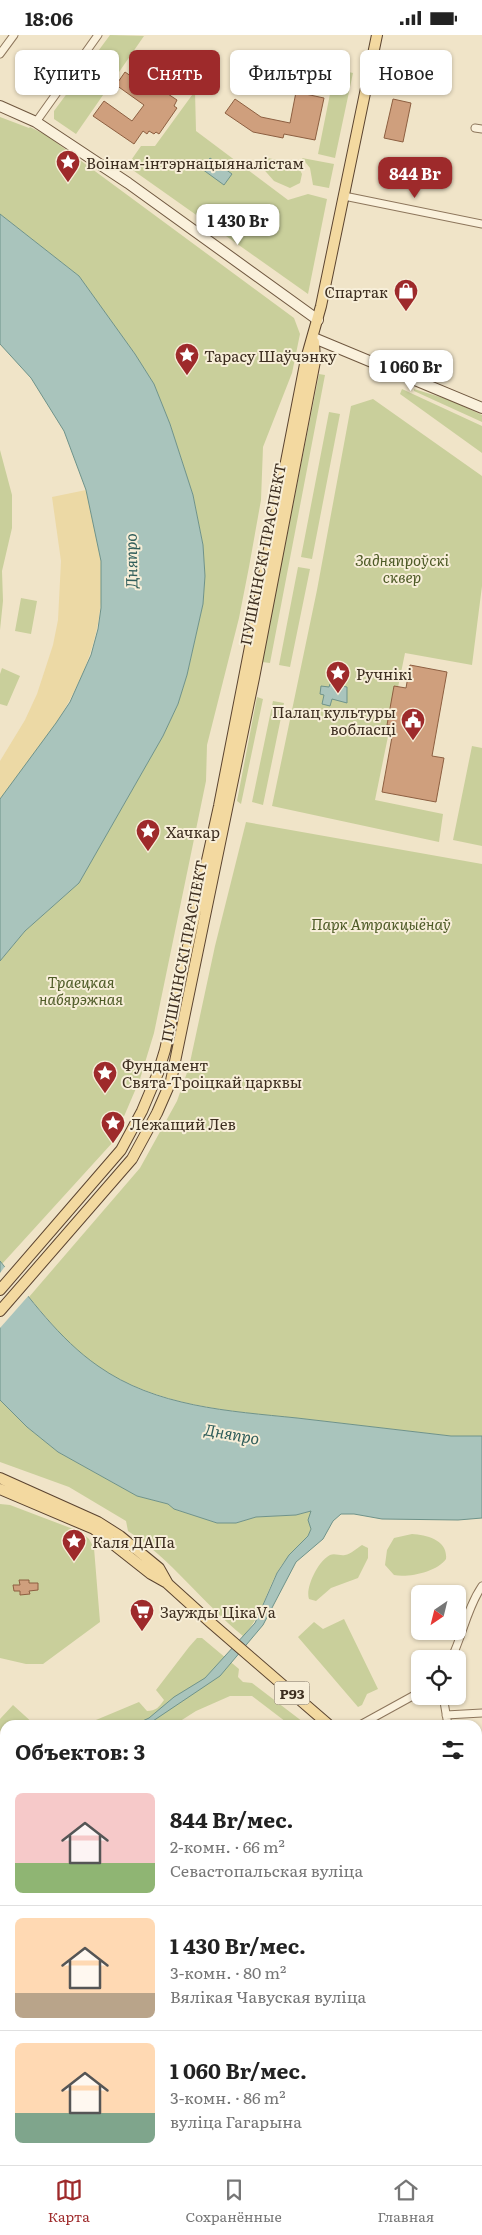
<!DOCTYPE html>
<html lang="ru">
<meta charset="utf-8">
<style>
:root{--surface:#fff;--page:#f6f6f6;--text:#222;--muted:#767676;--line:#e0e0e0;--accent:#9e2a2b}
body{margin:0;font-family:Literata,serif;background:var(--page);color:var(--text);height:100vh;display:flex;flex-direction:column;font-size:19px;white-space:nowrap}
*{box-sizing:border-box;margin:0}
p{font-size:16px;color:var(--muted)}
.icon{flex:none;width:28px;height:28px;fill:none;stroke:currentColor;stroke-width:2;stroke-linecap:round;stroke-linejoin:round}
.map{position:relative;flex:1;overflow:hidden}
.side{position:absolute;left:0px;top:1685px;width:482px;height:445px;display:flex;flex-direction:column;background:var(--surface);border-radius:15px 15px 0 0;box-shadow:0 1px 4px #0004}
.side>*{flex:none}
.guide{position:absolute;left:15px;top:15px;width:452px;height:45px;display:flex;gap:10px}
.needle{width:32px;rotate:215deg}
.fabs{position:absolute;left:411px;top:1550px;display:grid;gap:10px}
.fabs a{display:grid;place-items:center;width:55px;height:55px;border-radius:8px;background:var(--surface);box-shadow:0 1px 4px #0004;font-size:25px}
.price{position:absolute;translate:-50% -42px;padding:0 11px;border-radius:10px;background:#fff;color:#222;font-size:16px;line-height:32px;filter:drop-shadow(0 1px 2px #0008)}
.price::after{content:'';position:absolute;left:50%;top:30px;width:15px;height:11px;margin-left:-8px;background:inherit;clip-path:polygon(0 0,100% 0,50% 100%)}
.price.selected{background:var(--accent);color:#fff}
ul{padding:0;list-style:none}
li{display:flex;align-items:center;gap:15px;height:125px;padding:0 15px}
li+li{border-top:1px solid var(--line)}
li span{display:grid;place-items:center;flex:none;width:140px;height:100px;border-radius:8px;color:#555}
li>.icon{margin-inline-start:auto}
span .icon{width:60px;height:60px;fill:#fffc;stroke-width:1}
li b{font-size:21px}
h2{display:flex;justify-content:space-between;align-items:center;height:60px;padding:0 15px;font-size:21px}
.pill{padding:0 18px;border-radius:8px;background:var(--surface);box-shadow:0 1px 4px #0004;font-size:18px;line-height:45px}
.pill.selected{background:var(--accent);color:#fff}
.status{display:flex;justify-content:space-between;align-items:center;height:35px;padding:0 25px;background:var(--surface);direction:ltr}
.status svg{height:14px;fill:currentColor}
.dock{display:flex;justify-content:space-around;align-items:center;height:70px;border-top:1px solid var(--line);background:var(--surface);font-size:14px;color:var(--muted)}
.dock a{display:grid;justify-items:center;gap:2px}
.dock .selected{color:var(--accent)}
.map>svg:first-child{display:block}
.green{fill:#c9cf9b}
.sand{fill:#ecd9a5}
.water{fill:#a9c4bc;stroke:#6f938a}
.pier{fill:#f0e4c8}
.building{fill:#cf9f7d;stroke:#8d5f41}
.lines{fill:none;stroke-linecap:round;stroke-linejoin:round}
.minor-casing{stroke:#8d765c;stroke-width:9}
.tertiary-casing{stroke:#8d765c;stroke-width:11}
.secondary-casing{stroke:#6f573f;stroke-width:12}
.primary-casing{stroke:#5b4430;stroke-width:12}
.minor{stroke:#faf1dc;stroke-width:7}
.tertiary{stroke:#faf1dc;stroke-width:9}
.secondary{stroke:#faf1dc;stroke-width:10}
.primary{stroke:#f3d9a0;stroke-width:10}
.labels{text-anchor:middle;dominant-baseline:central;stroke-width:4;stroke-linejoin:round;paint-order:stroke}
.shield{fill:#f7eed8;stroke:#756857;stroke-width:1}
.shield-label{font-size:14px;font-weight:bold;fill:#3d2e20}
.poi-label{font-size:15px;fill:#3d2e20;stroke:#f7eed8;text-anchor:start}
.street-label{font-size:15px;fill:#3d2e20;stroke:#f7eed8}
.park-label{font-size:15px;font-style:italic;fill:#4d5a26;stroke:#f7eed8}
.water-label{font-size:16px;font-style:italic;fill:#2f5d5a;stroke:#f7eed8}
</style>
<div class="status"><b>18:06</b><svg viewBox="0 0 49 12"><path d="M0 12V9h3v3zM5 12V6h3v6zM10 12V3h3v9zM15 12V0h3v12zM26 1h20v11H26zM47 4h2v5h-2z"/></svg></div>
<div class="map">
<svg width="482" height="2130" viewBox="0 0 482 2130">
<rect width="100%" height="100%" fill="#f0e4c8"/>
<path class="green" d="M110,0L144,1L76,99L54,84V76Z
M335,34L353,38L335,123L318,119Z
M195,56L196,96L288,165L308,159L327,164L308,259L127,131L141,111H155Z
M0,82L29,93L30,92L46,100L294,283L300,299L292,338L263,412L261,465L249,532L239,583L207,710L206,746L154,998L140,1044L113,1107L2,1229L0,1226V926L25,896L79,848L163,701L178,669L187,640L203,569L205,541L203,510L193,460L170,389L154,349L135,319L79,241L0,179Z
M268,123L297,129L302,139L300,148L290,153L274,146L259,129L260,126Z
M302,123L334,129L329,153L313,150L310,133Z
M319,339L325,340L270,628L262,627Z
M402,354L482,391V418L400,359Z
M414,354L450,365L482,380V387L414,356Z
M373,364L482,441V551L472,630L405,618L375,765L443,779L439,807L272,771L317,555L351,371Z
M329,377L340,379L312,524L301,522Z
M0,415L12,460V493L2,536L3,566L0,595Z
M298,532L310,534L290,632L279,630Z
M21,563L37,566L31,599L15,596Z
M2,633L20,641L7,671L0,669V639Z
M257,662L263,664L241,769L237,766Z
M273,666L284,668L263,770L252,767Z
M472,711L482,713V811L453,805Z
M246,787L482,829V1401H451C400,1395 348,1389 296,1383C228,1376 158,1371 99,1332C72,1314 50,1287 29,1262L140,1133L177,1066L189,1032L215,911Z
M0,1365L27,1392L58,1417L137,1461L168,1469L174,1474L217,1488H236L256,1482L296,1480L311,1476C311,1483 312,1492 309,1499C303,1511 289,1519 281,1531C266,1554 263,1581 243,1601C203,1568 171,1524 128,1496L126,1486L69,1452L0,1427Z
M0,1469L10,1470L81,1497L89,1504L94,1513L100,1587L43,1629H26L0,1623Z
M412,1499C427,1500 448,1505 446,1524C437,1537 408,1543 394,1540L385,1530L387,1515L394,1503Z
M362,1510L368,1513V1523L358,1543L331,1553L316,1566L309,1564C305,1553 318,1526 330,1520C335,1518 340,1521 345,1520C351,1519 357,1513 362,1510Z
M344,1584L378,1654L367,1659L362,1670L358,1672L298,1602L314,1587L323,1594Z
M197,1603H202L239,1634L238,1642L243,1647L252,1648L307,1690H290L252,1661H230L196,1676L174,1690H84L139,1667L147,1676C156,1676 159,1672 164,1665L156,1655L189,1612Z
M13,1670L35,1690H5V1701L0,1695V1684Z"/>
<path class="sand" d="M86,455C92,478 99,502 101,526C110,621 57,694 0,764V726L25,685L37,659L53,610L58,585L61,526L52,462Z"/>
<path class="water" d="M210,123L232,139L224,150L202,134Z
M0,179L79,241L135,319L154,349L170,389L193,460L203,510L205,541L203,569L187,640L178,669L163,701L79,848L25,896L0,926V764L56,688L70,667L91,620L98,594L101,573V526L86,455L64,396L31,343L0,309Z
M330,649L347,652V668L332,664L330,671L322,669L324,660L320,659L321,651L329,652Z
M0,1226C30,1263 59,1304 98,1331C156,1372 229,1376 297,1383C348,1389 400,1395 451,1401H482V1483L458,1485L382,1484L354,1479H341L333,1486L323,1504L296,1527L263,1590L220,1641L147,1690H134L149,1683L174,1662L205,1643L255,1588L277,1538L289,1520L308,1501L311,1494L308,1485L311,1476L296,1480L256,1482L236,1488H217L174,1474L168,1469L137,1461L58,1417L27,1392L0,1365Z"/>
<path class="pier" d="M6,1230L30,1259L0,1293V1238Z"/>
<path class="building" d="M142,17L179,43L168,59L177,65L174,71L177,73L159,99L156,97L154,99L149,96L147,99L143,96L134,109L93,81L104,66L132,86L144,70L116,50L125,37L157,59L164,49L134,28Z
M296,57L324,63L315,105L284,99L283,103L253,97L225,78L235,64L261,82L290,88Z
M393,64L411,68L403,107L384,103Z
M410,630L447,637L432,721L444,723L436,767L382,757L394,691L387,690L394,651L406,653Z
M19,1545H29V1548H38V1555L29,1556L30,1559L20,1560V1556H14L13,1550H20Z"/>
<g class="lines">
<defs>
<path id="minor" d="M0,19L14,0
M36,87L98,0
M475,93L482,94
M344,161L482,189
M451,1624C463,1600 467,1573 482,1551
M443,1661L448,1690
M446,1680L482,1678
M360,1690L420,1657
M478,1758L482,1764
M0,1893L5,1891"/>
<path id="tertiary" d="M478,2009L482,2008
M16,2130L36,2125"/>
<path id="secondary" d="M0,71L36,87L128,148L318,285
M314,303L482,373"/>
<path id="primary" d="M0,1255L121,1115L142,1076L158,1038L165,1015L219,771L306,324L321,271L377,0
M0,1276L132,1124L157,1078L171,1046L254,643L315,326L314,307
M0,1443L98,1487L120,1501L159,1533L168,1549L210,1587L329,1690
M0,1454L94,1494L151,1539L167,1548
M478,1816L482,1820"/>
</defs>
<use href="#minor" class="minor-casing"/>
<use href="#tertiary" class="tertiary-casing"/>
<use href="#secondary" class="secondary-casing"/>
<use href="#primary" class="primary-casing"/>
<use href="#minor" class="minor"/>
<use href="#tertiary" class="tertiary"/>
<use href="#secondary" class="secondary"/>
<use href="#primary" class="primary"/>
</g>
<defs>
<symbol id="sight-pin" viewBox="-11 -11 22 30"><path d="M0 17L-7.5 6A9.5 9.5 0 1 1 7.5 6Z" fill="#9e2a2b" stroke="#f7eed8"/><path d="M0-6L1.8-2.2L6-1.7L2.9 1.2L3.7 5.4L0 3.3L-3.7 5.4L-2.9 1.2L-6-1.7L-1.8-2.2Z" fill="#fff"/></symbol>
<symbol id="shop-pin" viewBox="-11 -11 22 30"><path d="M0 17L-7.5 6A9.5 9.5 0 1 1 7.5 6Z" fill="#9e2a2b" stroke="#f7eed8"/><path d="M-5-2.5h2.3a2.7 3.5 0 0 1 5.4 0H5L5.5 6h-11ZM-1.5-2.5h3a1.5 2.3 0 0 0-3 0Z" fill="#fff"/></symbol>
<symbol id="civic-pin" viewBox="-11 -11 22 30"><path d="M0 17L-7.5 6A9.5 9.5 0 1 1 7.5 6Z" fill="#9e2a2b" stroke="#f7eed8"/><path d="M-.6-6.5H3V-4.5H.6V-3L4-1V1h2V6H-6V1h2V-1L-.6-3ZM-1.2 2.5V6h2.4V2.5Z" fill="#fff"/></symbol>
<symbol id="supermarket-pin" viewBox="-11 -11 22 30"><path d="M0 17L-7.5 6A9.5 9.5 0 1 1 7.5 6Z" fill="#9e2a2b" stroke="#f7eed8"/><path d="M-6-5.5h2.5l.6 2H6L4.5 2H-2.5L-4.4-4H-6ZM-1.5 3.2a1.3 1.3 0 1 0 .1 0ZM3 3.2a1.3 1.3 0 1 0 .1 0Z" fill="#fff"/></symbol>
</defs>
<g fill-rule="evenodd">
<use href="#sight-pin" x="54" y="113" width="28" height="38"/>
<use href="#shop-pin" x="392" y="242" width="28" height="38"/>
<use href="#sight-pin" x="173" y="306" width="28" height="38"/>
<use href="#sight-pin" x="324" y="624" width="28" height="38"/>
<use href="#civic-pin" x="399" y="671" width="28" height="38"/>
<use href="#sight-pin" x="134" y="782" width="28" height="38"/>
<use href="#sight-pin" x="91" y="1024" width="28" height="38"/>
<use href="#sight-pin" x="99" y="1074" width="28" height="38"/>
<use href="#sight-pin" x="60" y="1492" width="28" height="38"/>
<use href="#supermarket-pin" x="128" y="1562" width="28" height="38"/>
</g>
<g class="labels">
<rect class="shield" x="274.5" y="1646.5" width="35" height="23" rx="4"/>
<g class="shield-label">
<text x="292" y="1658">Р93</text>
</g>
<g class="poi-label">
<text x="86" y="127">Воінам-інтэрнацыяналістам</text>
<text x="388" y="256" text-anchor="end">Спартак</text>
<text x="204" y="320">Тарасу Шаўчэнку</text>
<text x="356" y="638">Ручнікі</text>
<text x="396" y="676" text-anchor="end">Палац культуры<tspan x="396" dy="17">вобласці</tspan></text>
<text x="166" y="796">Хачкар</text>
<text x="122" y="1029">Фундамент<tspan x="122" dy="17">Свята-Троіцкай царквы</tspan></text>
<text x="130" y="1088">Лежащий Лев</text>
<text x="92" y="1506">Каля ДАПа</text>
<text x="160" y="1576">Заужды ЦікаVа</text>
</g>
<g class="street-label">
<text transform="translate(262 519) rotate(-79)">ПУШКІНСКІ ПРАСПЕКТ</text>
<text transform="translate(183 916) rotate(-79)">ПУШКІНСКІ ПРАСПЕКТ</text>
</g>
<g class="park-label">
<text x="402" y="524">Задняпроўскі<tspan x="402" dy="17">сквер</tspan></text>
<text x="381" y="888">Парк Атракцыёнаў</text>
<text x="81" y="946">Траецкая<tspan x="81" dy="17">набярэжная</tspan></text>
</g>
<g class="water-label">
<text transform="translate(130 526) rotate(-91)">Дняпро</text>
<text transform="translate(232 1398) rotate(10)">Дняпро</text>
</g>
</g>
</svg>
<div class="fabs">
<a><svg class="needle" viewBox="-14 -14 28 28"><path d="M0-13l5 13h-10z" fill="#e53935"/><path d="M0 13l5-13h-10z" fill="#767676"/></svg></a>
<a><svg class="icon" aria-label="locate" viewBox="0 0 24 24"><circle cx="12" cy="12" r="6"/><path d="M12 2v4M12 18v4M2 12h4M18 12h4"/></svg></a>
</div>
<b class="price selected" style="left:415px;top:164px">844 Br</b>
<b class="price" style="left:238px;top:211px">1 430 Br</b>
<b class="price" style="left:411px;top:357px">1 060 Br</b>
<div class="guide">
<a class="pill">Купить</a>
<a class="pill selected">Снять</a>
<a class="pill">Фильтры</a>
<a class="pill">Новое</a>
</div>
<section class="side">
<h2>Объектов: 3<svg class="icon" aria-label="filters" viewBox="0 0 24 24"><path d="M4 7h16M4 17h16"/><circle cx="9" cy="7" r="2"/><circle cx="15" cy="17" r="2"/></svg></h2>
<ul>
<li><span style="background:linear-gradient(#f6c9c9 70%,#8fb573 0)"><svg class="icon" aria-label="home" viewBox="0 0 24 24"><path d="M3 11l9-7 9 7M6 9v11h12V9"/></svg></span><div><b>844 Br/мес.</b><p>2-комн. · 66 m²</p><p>Севастопальская вуліца</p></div></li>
<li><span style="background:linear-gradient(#ffd9b3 75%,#b9a48a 0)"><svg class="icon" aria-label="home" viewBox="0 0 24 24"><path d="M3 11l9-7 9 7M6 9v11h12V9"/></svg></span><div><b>1 430 Br/мес.</b><p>3-комн. · 80 m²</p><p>Вялікая Чавуская вуліца</p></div></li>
<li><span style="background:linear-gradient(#ffd9b3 70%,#7fa58c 0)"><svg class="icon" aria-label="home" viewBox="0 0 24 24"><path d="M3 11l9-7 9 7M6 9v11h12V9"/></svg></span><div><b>1 060 Br/мес.</b><p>3-комн. · 86 m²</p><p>вуліца Гагарына</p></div></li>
</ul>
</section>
</div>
<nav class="dock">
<a class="selected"><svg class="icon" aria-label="map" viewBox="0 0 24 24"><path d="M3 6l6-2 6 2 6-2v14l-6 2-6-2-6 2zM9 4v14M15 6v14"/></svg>Карта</a>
<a><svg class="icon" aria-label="saved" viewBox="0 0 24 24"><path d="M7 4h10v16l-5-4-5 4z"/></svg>Сохранённые</a>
<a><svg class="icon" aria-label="home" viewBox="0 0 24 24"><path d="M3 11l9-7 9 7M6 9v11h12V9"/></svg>Главная</a>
</nav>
